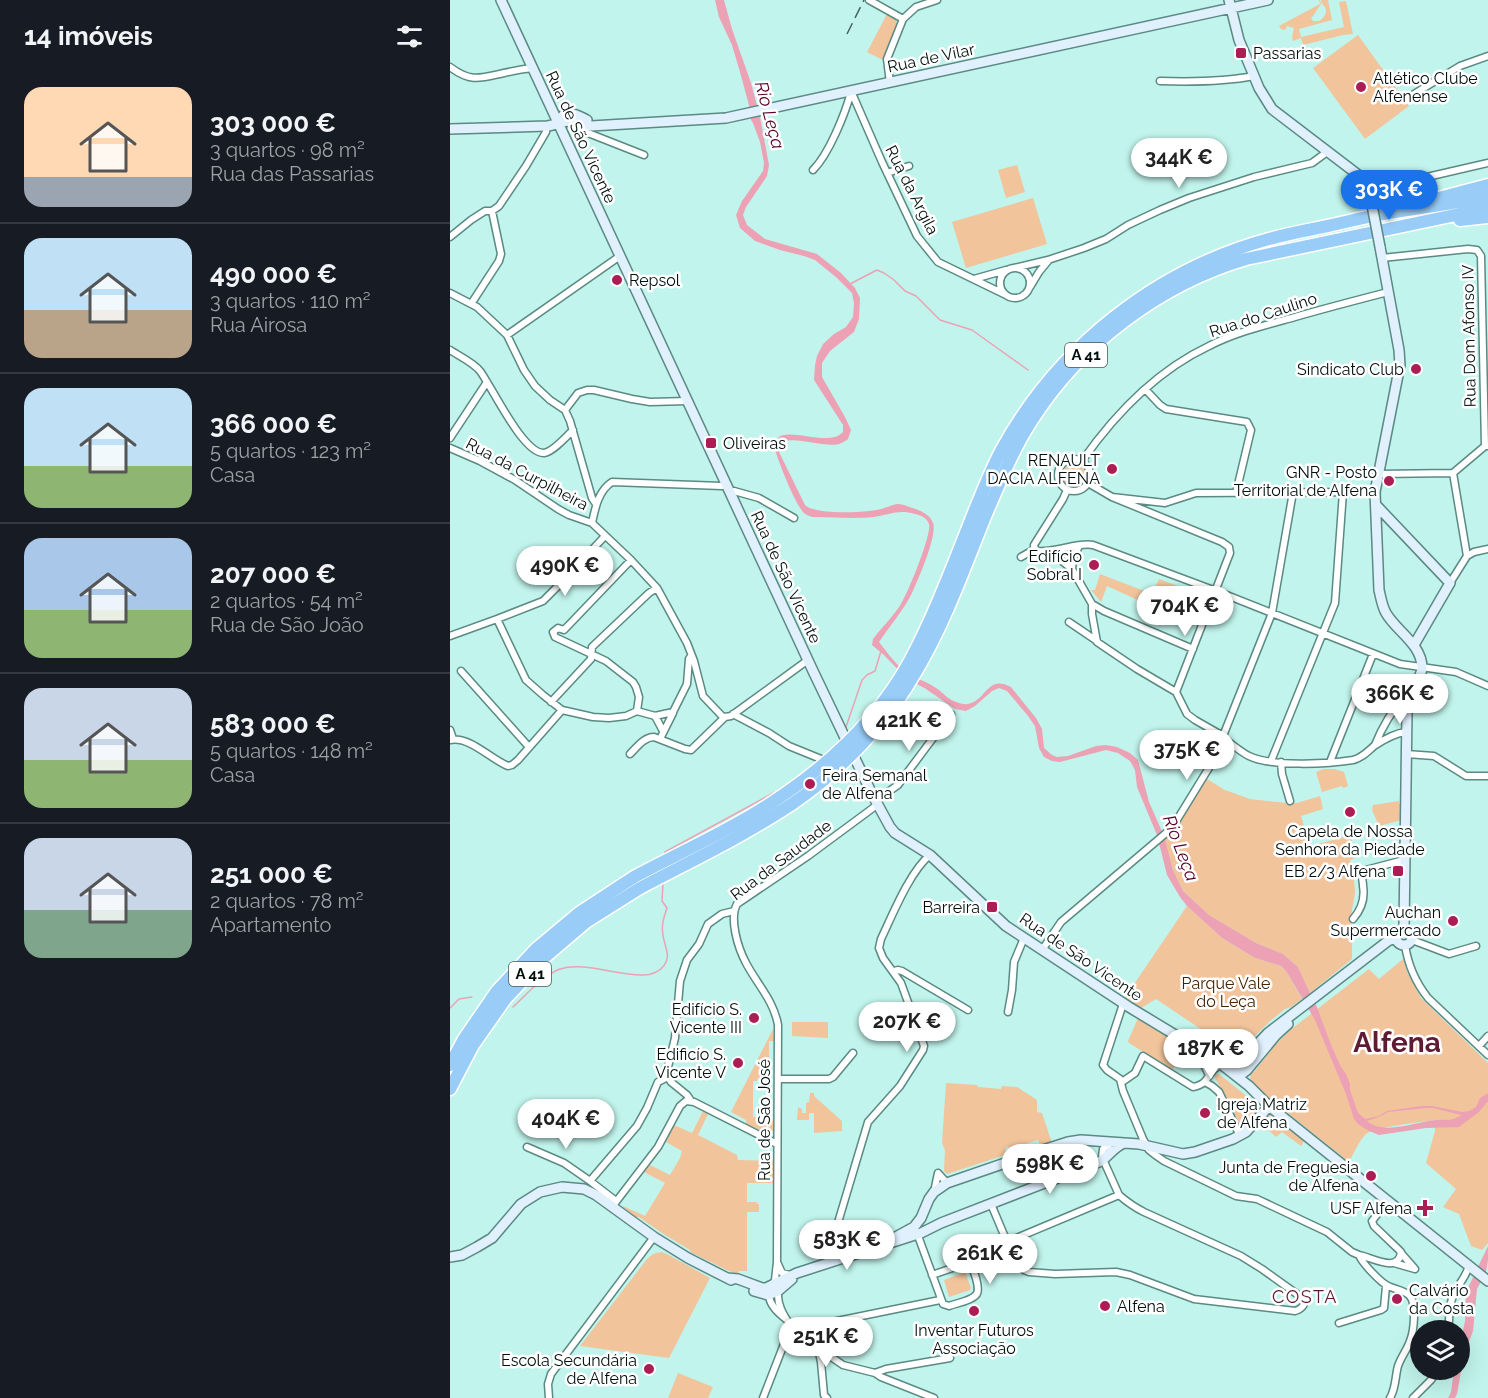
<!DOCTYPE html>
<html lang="pt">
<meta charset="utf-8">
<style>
:root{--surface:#171b24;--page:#20242c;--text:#f1f3f6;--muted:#9ea1a6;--line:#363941;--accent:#1a73e8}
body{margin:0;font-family:Raleway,sans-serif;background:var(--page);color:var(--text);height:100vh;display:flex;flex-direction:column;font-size:22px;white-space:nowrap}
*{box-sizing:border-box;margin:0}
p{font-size:20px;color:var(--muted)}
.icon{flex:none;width:33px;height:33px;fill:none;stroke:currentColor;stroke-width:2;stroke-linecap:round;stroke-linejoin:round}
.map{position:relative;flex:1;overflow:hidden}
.panel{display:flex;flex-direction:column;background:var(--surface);width:450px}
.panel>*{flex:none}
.fabs{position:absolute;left:960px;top:1320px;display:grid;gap:12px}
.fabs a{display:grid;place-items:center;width:60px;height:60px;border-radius:50%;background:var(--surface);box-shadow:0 6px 24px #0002;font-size:30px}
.price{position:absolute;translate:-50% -51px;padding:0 14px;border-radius:21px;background:#fff;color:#222;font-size:20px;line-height:39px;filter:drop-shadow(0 2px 3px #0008)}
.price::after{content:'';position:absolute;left:50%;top:36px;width:18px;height:14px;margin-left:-9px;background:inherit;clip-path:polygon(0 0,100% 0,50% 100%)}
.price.current{background:var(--accent);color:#fff}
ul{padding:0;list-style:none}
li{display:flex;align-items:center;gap:18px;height:150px;padding:0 24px}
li+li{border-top:2px solid var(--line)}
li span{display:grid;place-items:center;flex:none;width:168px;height:120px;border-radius:18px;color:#555}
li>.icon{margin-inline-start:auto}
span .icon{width:72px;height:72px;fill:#fffc;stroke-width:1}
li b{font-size:26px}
h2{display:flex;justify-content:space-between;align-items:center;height:72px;padding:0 24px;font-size:26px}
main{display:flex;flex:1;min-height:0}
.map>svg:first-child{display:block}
.green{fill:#f1c49c}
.water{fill:#eca2b4;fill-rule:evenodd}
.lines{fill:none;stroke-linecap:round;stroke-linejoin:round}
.stream{stroke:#eca2b4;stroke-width:1.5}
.street-casing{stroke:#5a8a83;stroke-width:9}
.secondary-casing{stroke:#5a8a83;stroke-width:12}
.highway-casing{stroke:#fff;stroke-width:15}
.street{stroke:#fff;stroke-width:6}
.secondary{stroke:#e0f0fd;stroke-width:9}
.highway{stroke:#99cdf8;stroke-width:12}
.rail{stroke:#46625e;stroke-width:1.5;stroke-dasharray:12 6;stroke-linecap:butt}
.secondary-bridge-casing{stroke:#5a8a83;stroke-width:12;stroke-linecap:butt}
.highway-bridge-casing{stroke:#fff;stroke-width:15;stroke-linecap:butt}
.secondary-bridge{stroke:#e0f0fd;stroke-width:9}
.highway-bridge{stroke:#99cdf8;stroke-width:12}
.poi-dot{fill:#ac1d56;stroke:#fff;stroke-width:2}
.labels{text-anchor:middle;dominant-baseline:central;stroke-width:5;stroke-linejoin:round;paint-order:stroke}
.shield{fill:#fff;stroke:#4c5856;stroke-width:1.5}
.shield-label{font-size:15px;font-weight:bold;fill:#00100d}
.poi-label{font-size:16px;fill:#00100d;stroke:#fff;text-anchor:end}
.street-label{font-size:16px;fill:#00100d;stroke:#fff}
.park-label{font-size:16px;fill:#462400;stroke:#fff}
.water-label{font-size:18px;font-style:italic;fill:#590127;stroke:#fff}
.neighbourhood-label{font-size:18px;letter-spacing:1.5px;fill:#5f1b32;stroke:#fff}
.town-label{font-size:28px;font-weight:bold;fill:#5f1b32;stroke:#fff}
</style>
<main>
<section class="panel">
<h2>14 imóveis<svg class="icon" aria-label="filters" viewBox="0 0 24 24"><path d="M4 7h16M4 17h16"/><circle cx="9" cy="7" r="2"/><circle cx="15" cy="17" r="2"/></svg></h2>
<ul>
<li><span style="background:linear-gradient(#ffd9b3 75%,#9aa5b1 0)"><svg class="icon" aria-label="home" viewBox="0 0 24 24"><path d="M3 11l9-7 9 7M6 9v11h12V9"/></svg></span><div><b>303 000 €</b><p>3 quartos · 98 m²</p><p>Rua das Passarias</p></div></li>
<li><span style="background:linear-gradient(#bfe0f5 60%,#b9a48a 0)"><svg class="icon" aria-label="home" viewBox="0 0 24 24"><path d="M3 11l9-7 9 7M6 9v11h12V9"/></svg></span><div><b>490 000 €</b><p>3 quartos · 110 m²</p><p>Rua Airosa</p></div></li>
<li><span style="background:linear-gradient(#bfe0f5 65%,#8fb573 0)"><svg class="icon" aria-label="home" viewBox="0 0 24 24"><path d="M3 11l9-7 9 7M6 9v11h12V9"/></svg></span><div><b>366 000 €</b><p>5 quartos · 123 m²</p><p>Casa</p></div></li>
<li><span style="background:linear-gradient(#a9c7e8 60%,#8fb573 0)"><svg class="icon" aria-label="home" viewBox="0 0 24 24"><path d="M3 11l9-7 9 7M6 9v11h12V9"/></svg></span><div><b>207 000 €</b><p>2 quartos · 54 m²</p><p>Rua de São João</p></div></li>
<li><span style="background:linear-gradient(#c9d6e8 60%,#8fb573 0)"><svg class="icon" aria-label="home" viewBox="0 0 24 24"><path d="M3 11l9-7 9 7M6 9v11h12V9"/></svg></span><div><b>583 000 €</b><p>5 quartos · 148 m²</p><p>Casa</p></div></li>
<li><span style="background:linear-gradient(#c9d6e8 60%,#7fa58c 0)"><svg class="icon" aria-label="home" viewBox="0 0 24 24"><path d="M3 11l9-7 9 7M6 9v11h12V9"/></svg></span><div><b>251 000 €</b><p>2 quartos · 78 m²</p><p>Apartamento</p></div></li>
</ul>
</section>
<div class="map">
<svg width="1038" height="1398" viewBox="0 0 1038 1398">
<rect width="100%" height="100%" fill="#c1f4ec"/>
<path class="green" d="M869,0H870L871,4L863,16L861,18L863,21H869C876,17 879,9 872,4L871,0H878L882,20L849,29L851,37L894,27L889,2L896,1L903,34L893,35L853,45L851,38L843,41L842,37L844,28L837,26L835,30L831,29L829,26L870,4Z
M438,12L444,16L448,25L434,56L435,61L417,52Z
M908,35L959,106L915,139L863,68Z
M567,165L575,192L556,198L548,170Z
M583,198L597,244L516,268L502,222Z
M612 476a12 12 0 1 1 24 0a12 12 0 1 1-24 0Z
M650,574L702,594L709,579L736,589L725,617L657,586L651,602L641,590H645Z
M874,769H885L894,772L898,786L893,788L892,786L872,792L866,772Z
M757,779L775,790L800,799L837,803H847L870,796L873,809L851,816L860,846L902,835V856L905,855V858L900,860C903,870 904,880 905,890C905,903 896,921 906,933L902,936V959L860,993L848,967L833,954L806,943L759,915L733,891L723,870L714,839L724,830L753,780Z
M949,801V804H951V820L929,826L922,810L923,805Z
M737,906L772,938L805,958L831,966L836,971L852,999L841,1007L835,1009L820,1021L805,1036L780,1062L777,1063L771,1058L772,1053L776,1046L706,999L691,1008L674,999Z
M953,959L958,974L971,998L1038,1063V1243L1032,1250L1021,1246L1009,1214L993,1207L1006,1189L976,1163L985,1131V1120C972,1122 923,1127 916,1134C909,1141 904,1153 899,1162L824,1102L801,1082L800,1078L801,1073L804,1072L826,1044L839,1031L919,969L929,979Z
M688,1018L708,1028L737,1047L722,1070L679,1043L678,1041Z
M342,1022H378V1038L342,1036Z
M323,1029L324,1041H319V1078H308L307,1081H303V1117H309V1118L319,1117L323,1119V1131L318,1135L296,1124V1120L281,1112Z
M767,1074H769L809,1106V1111L797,1125L792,1126L787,1122L788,1121L785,1115H783L764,1075Z
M496,1083L527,1085L528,1087L551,1089L552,1086L567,1087L587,1100V1112L592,1113L602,1143L591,1147L588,1140L562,1148L556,1147L555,1155L497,1174L494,1171L495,1150L492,1143Z
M360,1093H364V1096L392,1121V1131L364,1133V1113H359V1120H347L348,1107L352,1109V1113H356V1103L359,1102Z
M253,1111L258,1114L248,1135L287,1155L288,1160L323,1161V1183H297V1202H307V1204H309V1212H297V1271H289L288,1274L281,1272L240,1252V1250L212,1233L189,1217H186L173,1207V1206L195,1216L215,1183L194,1172L200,1165L220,1175L230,1158L232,1151L216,1142L224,1125L242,1133Z
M820,1115L854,1141L851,1146L832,1132L826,1137L811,1123L816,1116Z
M211,1252L217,1254L260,1278L219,1358L130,1346L197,1259L203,1254Z
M515,1272L521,1288L520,1290L499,1297L494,1280Z
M228,1373L263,1387L258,1398H218Z"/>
<path class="water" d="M265,0H274L282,29L301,83L310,117L319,165L317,176L296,207L293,215L297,225L315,239L367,254L391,273L405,288L410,298L409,319L404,332L380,351L372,363V377L395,417L401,430L398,439C395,441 392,443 389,444C373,448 347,436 333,442L329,449V452L355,505C364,515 417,513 431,509C436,508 443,504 448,504C454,504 461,508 466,509C473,512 480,515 483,523C488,535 466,585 460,597C451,613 439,627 429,642C436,651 444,662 453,670C463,678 476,681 486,688C491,691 495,696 500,699C505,702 513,705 518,704C537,700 537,674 561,687L586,718L592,729L594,748L602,755L607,757L618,756L646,746L656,745L667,747L680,753L688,760L699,802L714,836L723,870L733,891L759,915L806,943L833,954L848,967L860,993L867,1007L881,1045L891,1067L896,1074L900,1084V1090L908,1113L915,1119L929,1116L937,1111L971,1106H982L1012,1112L1019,1111L1026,1107L1030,1098L1038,1093V1101L1029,1112L1009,1127L976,1128L929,1135L919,1131L908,1124L904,1119L896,1094L865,1020L836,971L831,966L805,958L772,938L737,906L730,897L717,875L707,835L687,787L685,770L680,761L668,753L656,750L610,762L602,761L594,757L589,748L585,726L578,716L557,691L549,688L542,691L525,706L516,711L505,709L476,689L456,678L434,655L422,645L423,639C431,628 442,618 449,607C457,596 482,534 479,524C477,518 471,515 465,514C448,509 439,515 424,517C406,519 382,517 363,517C359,516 358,516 354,513C346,506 326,457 324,445C325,444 328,438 329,437C341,428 380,447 393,432V425L364,380L365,365L367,356L373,344L384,334L396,327L403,317L404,303L402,293L387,278L365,260L354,256L330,250L305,241L290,228L286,215L292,201L313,171L314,163L310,142L303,123L301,120L300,109L290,72L282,45L269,17ZM977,1108H983L1011,1115L1010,1116C998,1122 999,1119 987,1120C967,1121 934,1136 917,1121L931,1116L938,1112Z
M1038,1246V1260L1036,1272L1027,1289L1023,1331L1014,1355L1007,1394L1005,1398H998L1001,1392L1004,1370H1010V1345L1015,1321L1016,1292Z"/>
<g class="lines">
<path class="stream" d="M400,284L427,270L434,273L444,280L455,291L466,296L490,320L522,330L578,370
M396,727L412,680L417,675L425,671L431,651
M215,855V852L327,791L352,774
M63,1007C77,994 92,976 110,969C134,961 168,976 193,975C202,975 212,971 216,962C220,953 214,945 213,935C211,925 214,917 217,908L212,901L213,883
M0,1008L9,999L22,997"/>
<defs>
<path id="street" d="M419,0L453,19
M0,67C21,83 31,78 54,73C63,71 73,69 82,68
M710,81C742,82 773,82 804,76
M440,83L437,59L453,19L466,7L487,0
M401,91L432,162L467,236L488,262L556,295
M964,94L1010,66L1038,56
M128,122L129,126L138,133L194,155
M363,170C379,154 395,114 401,92
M437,173L459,166
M918,186L928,183L977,177L1038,163
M0,237L21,220L35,211H42L49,206L76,166L96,132L97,126
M932,258L1018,249L1027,250L1031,256L1035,446
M564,268L598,260L634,248L656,239L678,225L710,210L739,198L804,177L862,163L877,152
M550 283a15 15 0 1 1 30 0a15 15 0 1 1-30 0Z
M524,279L556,270
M580,287L589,272L598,261
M0,293L27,307L57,335L74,370L85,386L100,400L115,410L120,421L142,498L146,504
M21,304L49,261L51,254L42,211
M57,335L170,256
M0,350C9,356 23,362 30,371C42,387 73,454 94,453C103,452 117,436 123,430
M695,389L710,405L716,409L797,422L801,430L786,493
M115,410L128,393L137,390H144L182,399L200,402L238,401
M0,438L37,382
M0,448L30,461L65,480L108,509L119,515L142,523
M608 475a16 16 0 1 1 32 0a16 16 0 1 1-32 0Z
M632,461C665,414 706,371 759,346C786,332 816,325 845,317C876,308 907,300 938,292
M1003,473L1035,446H1037
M929,474L1003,473
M638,483L662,497L715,503L746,493L925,492
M277,484L272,486L162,482C148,491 145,509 142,523L181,560L207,588L237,643L244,661L253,696L272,716L275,717L281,716L358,660
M617,490L613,499L584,545V547L587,551C606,553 627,542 643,545L774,594L950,664L1006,672L1038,686
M281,492L284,491L309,498L344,518
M662,497L772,542L779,547L780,553L726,692L737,714L745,720L773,736L776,740C783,745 791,752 799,756C821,767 879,764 903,760C912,758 917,752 924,746C933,740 945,733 956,732
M599,551L622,569L642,604L654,611L743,649
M1017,556L1024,552L1038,549
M571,557L585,549
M181,560L114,630L108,628L103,632L105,637L156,661L183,682L186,687L189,697L187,711
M622,569L623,559L629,546
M1000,583L1017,556L1003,473
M642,604V614L647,642L687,669L726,692
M47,619L76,680L93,695L112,710L143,717L159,718L176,716L187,711L205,716L223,712L237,684L239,659L241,656
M619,622L647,641
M0,636L47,619L93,601L109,585L155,536
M11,671L79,747
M101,702L141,659L142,647L199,593L207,588
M283,714L319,733L339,746L371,759
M205,716L213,731
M0,730L3,739
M773,736L822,613L843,492
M210,739L223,713
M0,740C20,736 40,759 58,766L62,765L68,760L112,710
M925,745C932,727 944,708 957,693
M180,754C187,747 194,737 204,737L235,749L241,750L275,717
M956,754L984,756L1016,776H1038
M821,761L885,603L893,492
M831,762L832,774L840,801
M880,762L923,654
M425,801L448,785L501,714
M903,919C911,910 915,898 913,886C913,880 911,877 912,871L954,860
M962,940L999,954L1026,946
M955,945C958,965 966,983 978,998L1038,1055
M592,950L611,922L722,828L776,740
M444,971L448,970L452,971L518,1010
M673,1004L653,1065L657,1070L670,1079L673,1091L693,1139L699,1150L704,1154L714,1161L786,1196L807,1199L877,1232L902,1252L909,1255C912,1263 930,1282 938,1286C944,1289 953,1290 959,1295C967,1303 964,1331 960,1341C957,1350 951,1357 948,1366C945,1377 946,1388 940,1398
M558,1012L562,990L564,962L574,938
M1029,1046L1038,1036
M759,1058L754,1056L752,1061L759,1075
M328,1079H379L383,1077L403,1053
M672,1082L685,1073L693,1056L743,1087C761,1083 755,1075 767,1067
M755,1082L762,1086L769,1092L790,1136
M241,1101L237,1095L221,1082L218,1077L217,1071L225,1038L230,981L237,960L249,944L258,924L272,914L284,911
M77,1147L114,1163L140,1181L166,1201
M140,1181L187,1126L197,1108L208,1082L218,1077
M484,1192L488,1173L497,1183
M541,1204L557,1242L569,1265L574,1270L579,1272L605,1274L666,1272L680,1275L744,1299L845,1311C852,1309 858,1303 851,1297L812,1269L791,1256L694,1212C684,1207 677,1202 669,1195L652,1157L653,1149L661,1143
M162,1207L208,1147L230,1106L236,1101L244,1102L327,1144
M467,1233L493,1304L499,1306C507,1303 521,1301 526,1295C531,1290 524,1267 518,1264C517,1264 515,1264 514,1264L482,1275
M557,1242L669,1195
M909,1255C921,1257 949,1274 951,1252L948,1249L924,1226L922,1221L938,1201
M327,1262L332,1273L340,1275
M378,1263V1256L418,1122L450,1086L473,1050L474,1046L451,983L433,958L429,948L431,939C442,916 460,871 480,855
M944,1263L965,1269L951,1253
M323,1284L325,1280L327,1262L328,1025C324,1001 307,984 296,963C288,948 279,919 287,904L358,856L427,805
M329,1289C325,1302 334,1316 341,1326L348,1329L368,1348L393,1365L425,1373L431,1377L484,1398
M319,1293C318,1304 328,1313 337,1320
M889,1323L931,1310L934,1308L936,1286
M348,1329L490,1300
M998,1330C1000,1319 998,1308 1003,1296C1008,1284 1015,1279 1019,1266
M368,1348L371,1362L374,1395L377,1398
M425,1373L436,1369L500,1358
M99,1398L98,1384L101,1374L204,1237
M313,1398L341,1326
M963,1398L981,1380L988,1370"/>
<path id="secondary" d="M51,0L363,671L422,794L440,827L445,833L480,855L556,926L679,1007L760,1056L776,1068L799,1086L819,1106L874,1150L1038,1281
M779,0L789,40L809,88L822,109L911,177L918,186L921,200
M108,123C115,107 125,114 137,120
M0,129L97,126C105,125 113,121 121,121C127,121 135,124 141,126L276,118L818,0
M930,247L949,350L950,365L925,492L929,590C931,598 932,606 936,613C946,631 972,644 972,668C972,675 965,683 962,689C959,697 958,704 957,712L954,928
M926,505L1000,583L964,645
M946 937a8 8 0 1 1 16 0a8 8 0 1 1-16 0Z
M784,1074L797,1055L818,1033L938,941L946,937
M788,1077L797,1070L826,1035L838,1024
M433,1244L464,1227L471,1218L479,1199L484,1192L497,1183L596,1149L618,1142L631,1140L689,1144L733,1154L745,1152L783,1139L796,1132L819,1106
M0,1257L12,1255L27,1247L42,1238L71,1204L90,1192L112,1187L134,1189L146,1195L204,1237L238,1258L281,1280
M277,1278L288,1279L312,1288H316L347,1273L471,1233L491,1223L649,1162C659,1157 663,1147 674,1143
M304,1291L318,1295L328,1291L342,1279"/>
<path id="highway" d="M981,200L1038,185
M1010,220L1038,217
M525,510C533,490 541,470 551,451C607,348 705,270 819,239C833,235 848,232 863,229C888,224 914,217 939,213C972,208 1005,203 1038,197
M536,514C550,482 563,449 582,420C630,344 711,284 796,259L1038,208
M0,1065L14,1039L47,991L86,949L129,913L184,877
M0,1089L23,1045L56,998L95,957L136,922L190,888"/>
</defs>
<use href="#street" class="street-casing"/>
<use href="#secondary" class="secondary-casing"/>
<use href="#highway" class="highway-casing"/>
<use href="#street" class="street"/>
<use href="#secondary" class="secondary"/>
<use href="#highway" class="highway"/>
<path class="rail" d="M397,34L414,0"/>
<defs>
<path id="secondary-bridge" d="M921,200L930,247"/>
<path id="highway-bridge" d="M184,877C235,850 289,826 336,793C385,759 431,714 460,661C486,612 505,560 525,510
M190,888C241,861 294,836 342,804C393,769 438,722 468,668C496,620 515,566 536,514"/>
</defs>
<use href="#secondary-bridge" class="secondary-bridge-casing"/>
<use href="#highway-bridge" class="highway-bridge-casing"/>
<use href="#secondary-bridge" class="secondary-bridge"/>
<use href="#highway-bridge" class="highway-bridge"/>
</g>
<g class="poi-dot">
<rect x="785" y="47" width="12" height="12" rx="3"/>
<circle cx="911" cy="87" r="6"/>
<circle cx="167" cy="280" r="6"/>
<circle cx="966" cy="369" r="6"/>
<rect x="255" y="437" width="12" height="12" rx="3"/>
<circle cx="662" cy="469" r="6"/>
<circle cx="939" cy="481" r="6"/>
<circle cx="644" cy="565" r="6"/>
<circle cx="360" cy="784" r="6"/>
<circle cx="900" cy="812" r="6"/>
<rect x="942" y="865" width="12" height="12" rx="3"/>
<rect x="536" y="901" width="12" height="12" rx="3"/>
<circle cx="1003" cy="921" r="6"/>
<circle cx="304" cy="1018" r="6"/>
<circle cx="288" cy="1063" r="6"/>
<circle cx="755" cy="1113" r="6"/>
<circle cx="921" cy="1176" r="6"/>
<path d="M972 1199h6v6h6v6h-6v6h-6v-6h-6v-6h6z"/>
<circle cx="947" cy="1299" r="6"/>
<circle cx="655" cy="1306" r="6"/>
<circle cx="524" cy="1311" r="6"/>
<circle cx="199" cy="1369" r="6"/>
</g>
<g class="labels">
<g class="shield">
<rect x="615" y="343" width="42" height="24" rx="4.5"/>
<rect x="59" y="962" width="42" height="24" rx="4.5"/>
</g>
<g class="shield-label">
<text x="636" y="355">A 41</text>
<text x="80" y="974">A 41</text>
</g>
<g class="poi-label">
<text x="803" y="53" text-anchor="start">Passarias</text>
<text x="923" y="78" text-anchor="start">Atlético Clube<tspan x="923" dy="18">Alfenense</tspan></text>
<text x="179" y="280" text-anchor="start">Repsol</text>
<text x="954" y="369">Sindicato Club</text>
<text x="273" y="443" text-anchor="start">Oliveiras</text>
<text x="650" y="460">RENAULT<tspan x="650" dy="18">DACIA ALFENA</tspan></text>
<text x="927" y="472">GNR - Posto<tspan x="927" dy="18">Territorial de Alfena</tspan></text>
<text x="632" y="556">Edifício<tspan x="632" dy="18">Sobral I</tspan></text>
<text x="372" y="775" text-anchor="start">Feira Semanal<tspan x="372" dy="18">de Alfena</tspan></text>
<text x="900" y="831" text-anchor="middle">Capela de Nossa<tspan x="900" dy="18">Senhora da Piedade</tspan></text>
<text x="936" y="871">EB 2/3 Alfena</text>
<text x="530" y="907">Barreira</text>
<text x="991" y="912">Auchan<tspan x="991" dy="18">Supermercado</tspan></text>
<text x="292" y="1009">Edifício S.<tspan x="292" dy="18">Vicente III</tspan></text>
<text x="276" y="1054">Edificío S.<tspan x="276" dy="18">Vicente V</tspan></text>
<text x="767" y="1104" text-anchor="start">Igreja Matriz<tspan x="767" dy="18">de Alfena</tspan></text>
<text x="909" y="1167">Junta de Freguesia<tspan x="909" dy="18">de Alfena</tspan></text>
<text x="962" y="1208">USF Alfena</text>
<text x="959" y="1290" text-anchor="start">Calvário<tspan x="959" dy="18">da Costa</tspan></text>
<text x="667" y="1306" text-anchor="start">Alfena</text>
<text x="524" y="1330" text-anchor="middle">Inventar Futuros<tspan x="524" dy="18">Associação</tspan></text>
<text x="187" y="1360">Escola Secundária<tspan x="187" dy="18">de Alfena</tspan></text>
</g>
<g class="street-label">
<text transform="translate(481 58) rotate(-12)">Rua de Vilar</text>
<text transform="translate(131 137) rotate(65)">Rua de São Vicente</text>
<text transform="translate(462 190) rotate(63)">Rua da Argila</text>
<text transform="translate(813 315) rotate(-18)">Rua do Caulino</text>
<text transform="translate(1019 336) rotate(-91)">Rua Dom Afonso IV</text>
<text transform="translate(77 474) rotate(28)">Rua da Curpilheira</text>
<text transform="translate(336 577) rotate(65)">Rua de São Vicente</text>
<text transform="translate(331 860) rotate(-37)">Rua da Saudade</text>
<text transform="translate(631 957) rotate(34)">Rua de São Vicente</text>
<text transform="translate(314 1120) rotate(-90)">Rua de São José</text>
</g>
<g class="park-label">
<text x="776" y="983">Parque Vale<tspan x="776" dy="18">do Leça</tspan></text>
</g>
<g class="water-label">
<text transform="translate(320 115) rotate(75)">Rio Leça</text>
<text transform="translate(731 848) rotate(69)">Rio Leça</text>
</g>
<g class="neighbourhood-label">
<text x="855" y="1296">COSTA</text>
</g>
<g class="town-label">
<text x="947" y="1042">Alfena</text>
</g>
</g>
</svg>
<div class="fabs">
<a><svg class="icon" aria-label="layers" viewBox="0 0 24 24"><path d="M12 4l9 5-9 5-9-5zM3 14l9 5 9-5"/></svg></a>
</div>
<b class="price" style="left:729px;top:189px">344K €</b>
<b class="price current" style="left:939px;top:221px">303K €</b>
<b class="price" style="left:115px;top:597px">490K €</b>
<b class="price" style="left:735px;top:637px">704K €</b>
<b class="price" style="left:950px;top:725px">366K €</b>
<b class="price" style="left:459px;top:752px">421K €</b>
<b class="price" style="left:737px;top:781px">375K €</b>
<b class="price" style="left:457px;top:1053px">207K €</b>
<b class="price" style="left:761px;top:1080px">187K €</b>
<b class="price" style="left:116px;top:1150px">404K €</b>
<b class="price" style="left:600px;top:1195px">598K €</b>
<b class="price" style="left:397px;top:1271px">583K €</b>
<b class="price" style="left:540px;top:1285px">261K €</b>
<b class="price" style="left:376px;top:1368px">251K €</b>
</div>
</main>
